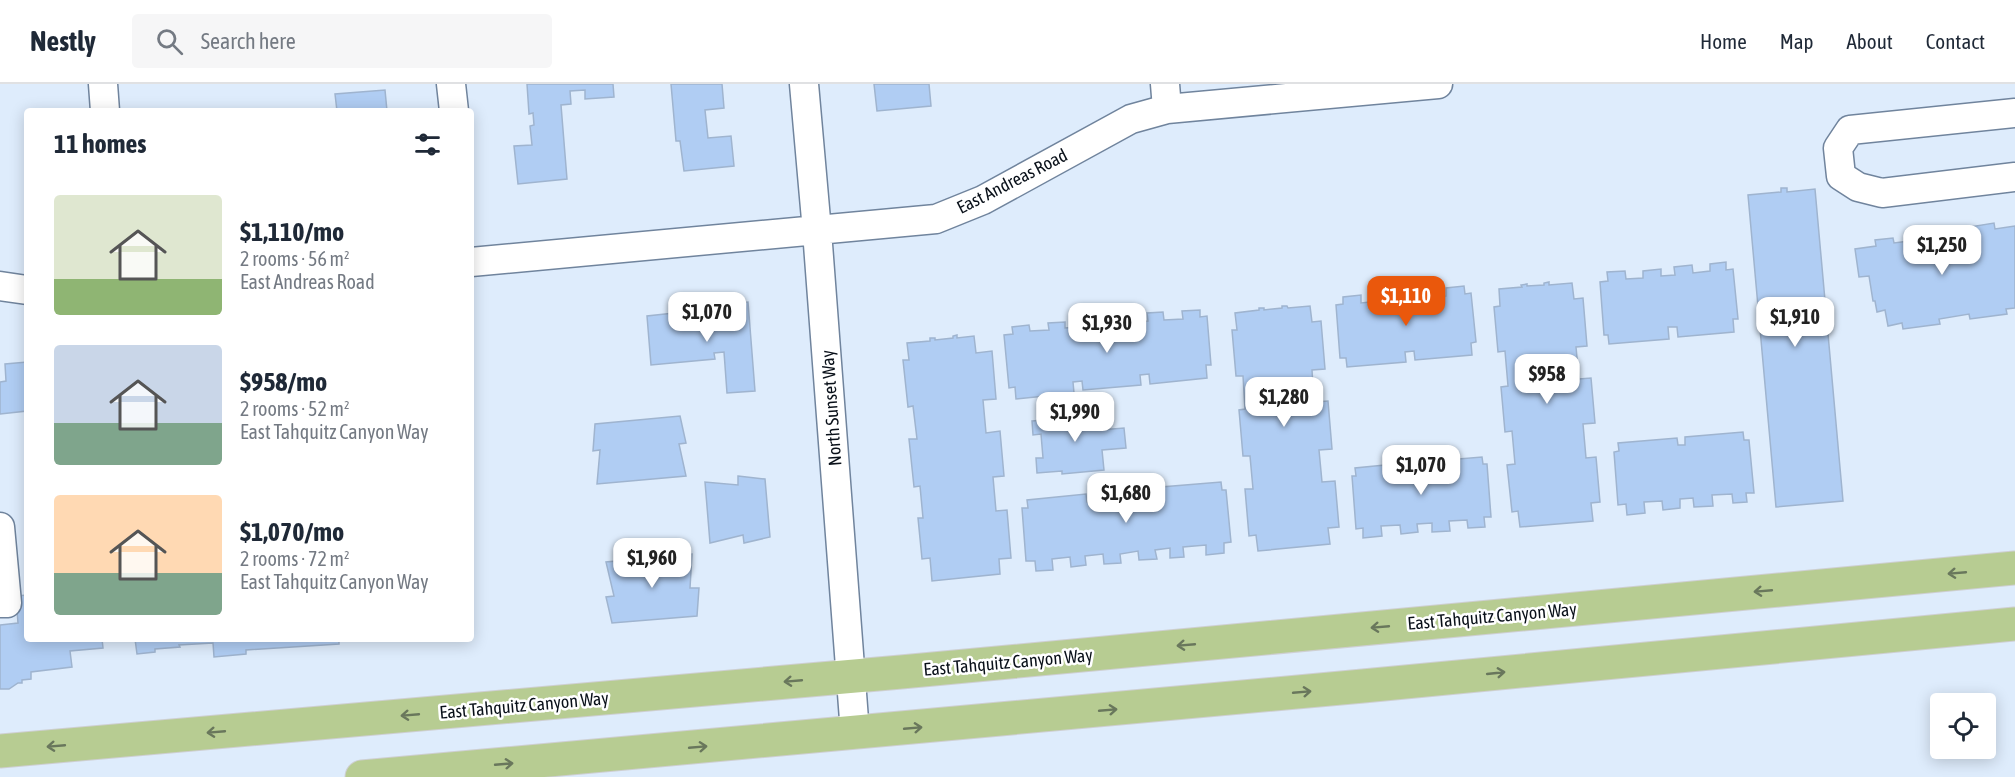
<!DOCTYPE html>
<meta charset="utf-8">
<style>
:root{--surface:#fff;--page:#f6f6f7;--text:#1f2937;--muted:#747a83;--line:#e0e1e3;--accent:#ea580c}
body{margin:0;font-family:"Asap Condensed",sans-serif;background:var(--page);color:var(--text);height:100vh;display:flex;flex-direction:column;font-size:22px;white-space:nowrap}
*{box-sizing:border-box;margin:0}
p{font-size:20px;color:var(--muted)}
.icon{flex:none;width:33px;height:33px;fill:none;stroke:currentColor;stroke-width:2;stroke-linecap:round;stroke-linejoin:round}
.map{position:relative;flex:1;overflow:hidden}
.sheet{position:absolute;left:24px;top:24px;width:450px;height:534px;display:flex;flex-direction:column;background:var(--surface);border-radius:6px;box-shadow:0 3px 15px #0003}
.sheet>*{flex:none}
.controls{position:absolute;left:1930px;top:609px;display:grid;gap:12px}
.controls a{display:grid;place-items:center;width:66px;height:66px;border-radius:6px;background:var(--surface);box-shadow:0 3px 15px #0003;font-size:30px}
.price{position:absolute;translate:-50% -51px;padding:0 14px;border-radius:12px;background:#fff;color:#222;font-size:20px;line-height:39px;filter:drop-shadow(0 2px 3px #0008)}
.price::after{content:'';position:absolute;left:50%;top:36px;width:18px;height:14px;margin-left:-9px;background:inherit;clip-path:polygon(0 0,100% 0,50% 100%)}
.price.current{background:var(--accent);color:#fff}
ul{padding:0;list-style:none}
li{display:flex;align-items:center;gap:18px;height:150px;padding:0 30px}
li span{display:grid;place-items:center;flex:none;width:168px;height:120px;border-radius:6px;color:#555}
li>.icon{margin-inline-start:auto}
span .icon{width:72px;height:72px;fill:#fffc;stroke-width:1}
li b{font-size:26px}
h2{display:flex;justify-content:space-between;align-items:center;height:72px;padding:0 30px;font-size:26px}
header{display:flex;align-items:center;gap:36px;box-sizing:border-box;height:84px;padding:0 30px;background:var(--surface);border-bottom:2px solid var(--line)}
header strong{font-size:28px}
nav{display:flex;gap:33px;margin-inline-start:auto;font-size:21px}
.search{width:420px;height:54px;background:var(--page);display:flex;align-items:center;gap:15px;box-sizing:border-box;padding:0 21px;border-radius:6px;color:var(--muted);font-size:22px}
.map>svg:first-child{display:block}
.building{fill:#b0cdf3;stroke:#9fb4cf;stroke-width:1.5}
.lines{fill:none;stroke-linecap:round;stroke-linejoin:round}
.minor-casing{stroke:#70849d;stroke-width:31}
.major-casing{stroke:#cecfd1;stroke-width:35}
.minor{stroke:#fff;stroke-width:28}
.major{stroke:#b7cc92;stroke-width:33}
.oneway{stroke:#69775c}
.labels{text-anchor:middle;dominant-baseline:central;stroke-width:5;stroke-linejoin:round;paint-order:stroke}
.street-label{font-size:18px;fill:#091019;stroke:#fff}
</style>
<header>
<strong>Nestly</strong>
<div class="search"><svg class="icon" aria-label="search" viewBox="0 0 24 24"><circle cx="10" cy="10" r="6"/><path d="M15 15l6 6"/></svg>Search here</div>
<nav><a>Home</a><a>Map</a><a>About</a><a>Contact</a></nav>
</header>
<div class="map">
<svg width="2015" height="693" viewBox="0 0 2015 693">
<rect width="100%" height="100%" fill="#deecfc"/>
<path class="building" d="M527,0H613L614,13L585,15V6L570,7L571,20L561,21L567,95L518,100L514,62L532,61L530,42L534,41L533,29L529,30Z
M671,0H722L724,24L705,26L708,54L731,52L734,82L684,87L680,57H676Z
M874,0H929L931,22L877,27Z
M385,6L387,27H337L335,10Z
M1781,104H1787V108L1815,105L1843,417L1776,423L1748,111L1781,108Z
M1994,139L1995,145L2015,142V224L2006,225L2007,230L1970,235L1969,230L1939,235L1940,240L1903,245L1902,239L1888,242L1885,226L1877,228L1875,217H1873L1869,192L1859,193L1855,165L1876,162L1875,156L1893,154L1894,159L1909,157L1908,152L1927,149L1928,154L1958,150L1957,145Z
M1726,178V186L1733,185L1738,235H1733L1734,248L1678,253L1677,243H1668L1669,255L1609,260L1608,251H1604L1600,198L1608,197L1607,188L1625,187L1626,195L1643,194V187L1661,185V192L1675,191L1674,183L1692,181L1693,189L1710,187V180Z
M1549,198V201L1572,199L1574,215L1583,214L1587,262L1576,263L1579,295L1591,294L1595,339L1583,340L1586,374L1596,373L1600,418L1591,419L1593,437L1520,443L1518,427L1512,428L1507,381L1515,380L1512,347L1505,348L1501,303L1508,302L1505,267L1498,268L1494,223L1500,222L1499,205L1522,203L1521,201L1527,200V202L1544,201V199Z
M1464,202L1465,210L1471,209L1476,258L1471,259L1472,271L1415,276L1414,267L1405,268L1406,278L1347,283L1346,274H1340L1336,221L1343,220V213L1361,211V219L1379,217V210L1396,208L1397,216L1411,215L1410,207L1428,205L1429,213L1446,212V204Z
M748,218L755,307L727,309L724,268L714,269L715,275L651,281L647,232L683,228L685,246L714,243L712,222Z
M1282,222H1287L1288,224L1310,222L1312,238L1321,237L1325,285L1312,286L1314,318L1328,317L1332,365L1319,366L1322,398L1335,397L1339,443L1328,444L1330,460L1258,467L1256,451L1249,452L1245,405H1253L1250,372H1243L1239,326L1245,325L1243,292H1236L1232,246H1237L1235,229L1259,226V224H1264V226L1282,224Z
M1200,226V233L1207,232L1211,281H1206L1207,294L1150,300L1149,290L1140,291L1141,301L1083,306L1082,297L1073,298L1074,309L1016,315L1015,303L1009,304L1004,251L1013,250L1012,243L1029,241L1030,247L1049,246L1048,239L1065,238V244L1079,243V236L1096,235L1097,242L1116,240L1115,233L1133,232L1134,238L1148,237L1147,229L1163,228L1164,236L1183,235L1182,227Z
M957,251V254L974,252L976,269L992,267L996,315L983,316L986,349L1000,347L1004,392L993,393L996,427L1007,426L1011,474L999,475L1000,490L932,497L930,474L922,475L918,434H923L920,402L914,403L909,355H917L913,322L908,323L903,276H909L907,259L930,257V254H935V256L953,254V252Z
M27,278V327L0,330V298L6,297L5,280Z
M1098,328L1100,346L1124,344L1126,364L1102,366L1104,386L1062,390V387L1037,389L1036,374H1043L1041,350L1033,351L1032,337L1045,336V333Z
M680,332L686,359L679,360L686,392L597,400L600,366L593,367L595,340Z
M1743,348L1744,356H1749L1754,409H1746L1747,418L1733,419L1732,410L1712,411L1713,422L1694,423L1693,414L1680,415V424L1663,426L1662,417L1644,418L1645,429L1627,431L1626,420L1618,421L1614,368L1619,367L1618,359L1677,354L1678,361H1685V353Z
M1482,373L1483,380H1487L1491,433H1484L1485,443L1468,444L1467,436L1449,437L1450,447L1432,448V439L1417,440L1418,448L1401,450L1400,441L1381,442L1382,452L1363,454V444L1356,445L1352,392H1356L1355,384L1415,378L1416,386L1424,385L1423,378Z
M738,392L765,395L770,453L744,459L743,451L710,459L705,398L738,401Z
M1221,398L1222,406H1226L1231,458L1224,459V469L1206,471V461L1183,463L1184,473L1170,474V464L1155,466L1157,475L1139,476L1138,467L1120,470L1121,479L1104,480L1103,470L1085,472L1086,481L1071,483L1070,473L1052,475L1053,486L1036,487L1035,477H1026L1022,424H1028L1027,416L1086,410L1087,418H1094V409L1153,404L1154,412H1162L1161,403Z
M692,470L690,504H699L697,532L612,539L606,513L614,512L606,478Z
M27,511V555H102L103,564L70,567L72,583L31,588V595L22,596V599H18L9,605H0V541L18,539L16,512Z
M135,555H339V560L246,566V570L214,573L213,559L179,561L180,563L155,565V568L137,570Z"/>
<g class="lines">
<defs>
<path id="minor" d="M103,0L105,27
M451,0L454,27
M804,0L817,147L855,649
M1165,0L1167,25
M2015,29L1850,46L1838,64L1841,92L1858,103L1882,109L2015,93
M471,178L936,135L983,116L1131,35L1167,25L1438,0
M0,202L27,206
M0,443L7,519H0"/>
<path id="major" d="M0,667L901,588L2015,484
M362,693L1363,602L2015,540"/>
</defs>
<use href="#minor" class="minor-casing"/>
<use href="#major" class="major-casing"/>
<use href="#minor" class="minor"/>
<use href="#major" class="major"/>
</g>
<defs><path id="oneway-shaft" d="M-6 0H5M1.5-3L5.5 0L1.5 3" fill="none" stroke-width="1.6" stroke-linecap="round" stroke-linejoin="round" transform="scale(1.5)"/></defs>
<g class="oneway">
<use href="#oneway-shaft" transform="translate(1957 489) rotate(175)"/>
<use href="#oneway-shaft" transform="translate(1763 507) rotate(175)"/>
<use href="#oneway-shaft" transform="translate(1380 543) rotate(175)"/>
<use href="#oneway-shaft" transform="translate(1186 561) rotate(175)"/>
<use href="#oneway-shaft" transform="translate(1496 589) rotate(-6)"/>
<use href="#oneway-shaft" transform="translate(793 597) rotate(175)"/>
<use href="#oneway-shaft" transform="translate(1302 608) rotate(-5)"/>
<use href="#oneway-shaft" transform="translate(1108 626) rotate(-5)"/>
<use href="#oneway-shaft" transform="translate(410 631) rotate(175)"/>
<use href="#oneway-shaft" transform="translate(913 644) rotate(-5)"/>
<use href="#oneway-shaft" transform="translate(216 648) rotate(175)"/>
<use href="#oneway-shaft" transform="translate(56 662) rotate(175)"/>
<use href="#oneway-shaft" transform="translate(698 663) rotate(-5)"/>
<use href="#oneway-shaft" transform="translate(504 680) rotate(-5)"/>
</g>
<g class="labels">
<g class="street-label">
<text transform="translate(1012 97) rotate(-27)">East Andreas Road</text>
<text transform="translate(831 324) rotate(-94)">North Sunset Way</text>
<text transform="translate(1492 532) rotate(-5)">East Tahquitz Canyon Way</text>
<text transform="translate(1008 578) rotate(-5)">East Tahquitz Canyon Way</text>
<text transform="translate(524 621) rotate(-5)">East Tahquitz Canyon Way</text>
</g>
</g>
</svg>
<div class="controls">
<a><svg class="icon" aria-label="locate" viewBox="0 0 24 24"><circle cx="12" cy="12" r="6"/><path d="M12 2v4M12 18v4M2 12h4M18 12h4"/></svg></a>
</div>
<b class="price" style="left:1942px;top:192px">$1,250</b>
<b class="price current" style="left:1406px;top:243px">$1,110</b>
<b class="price" style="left:707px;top:259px">$1,070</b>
<b class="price" style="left:1795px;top:264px">$1,910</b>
<b class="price" style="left:1107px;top:270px">$1,930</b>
<b class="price" style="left:1547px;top:321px">$958</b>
<b class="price" style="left:1284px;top:344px">$1,280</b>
<b class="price" style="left:1075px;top:359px">$1,990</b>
<b class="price" style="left:1421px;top:412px">$1,070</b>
<b class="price" style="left:1126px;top:440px">$1,680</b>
<b class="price" style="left:652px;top:505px">$1,960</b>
<section class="sheet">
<h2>11 homes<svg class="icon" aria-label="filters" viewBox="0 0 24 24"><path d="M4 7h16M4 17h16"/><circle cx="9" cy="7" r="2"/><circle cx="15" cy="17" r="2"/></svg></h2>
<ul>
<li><span style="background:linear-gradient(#dfe7d0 70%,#8fb573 0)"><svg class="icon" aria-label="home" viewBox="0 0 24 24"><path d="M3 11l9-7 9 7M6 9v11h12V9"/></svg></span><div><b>$1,110/mo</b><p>2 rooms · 56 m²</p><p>East Andreas Road</p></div></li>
<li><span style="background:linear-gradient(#c9d6e8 65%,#7fa58c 0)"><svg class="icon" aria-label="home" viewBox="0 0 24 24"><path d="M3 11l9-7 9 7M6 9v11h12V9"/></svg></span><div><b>$958/mo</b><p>2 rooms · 52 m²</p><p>East Tahquitz Canyon Way</p></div></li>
<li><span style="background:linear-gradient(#ffd9b3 65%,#7fa58c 0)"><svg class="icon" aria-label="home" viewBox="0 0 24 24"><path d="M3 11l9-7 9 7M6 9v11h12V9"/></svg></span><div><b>$1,070/mo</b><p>2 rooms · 72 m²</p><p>East Tahquitz Canyon Way</p></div></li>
</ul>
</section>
</div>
